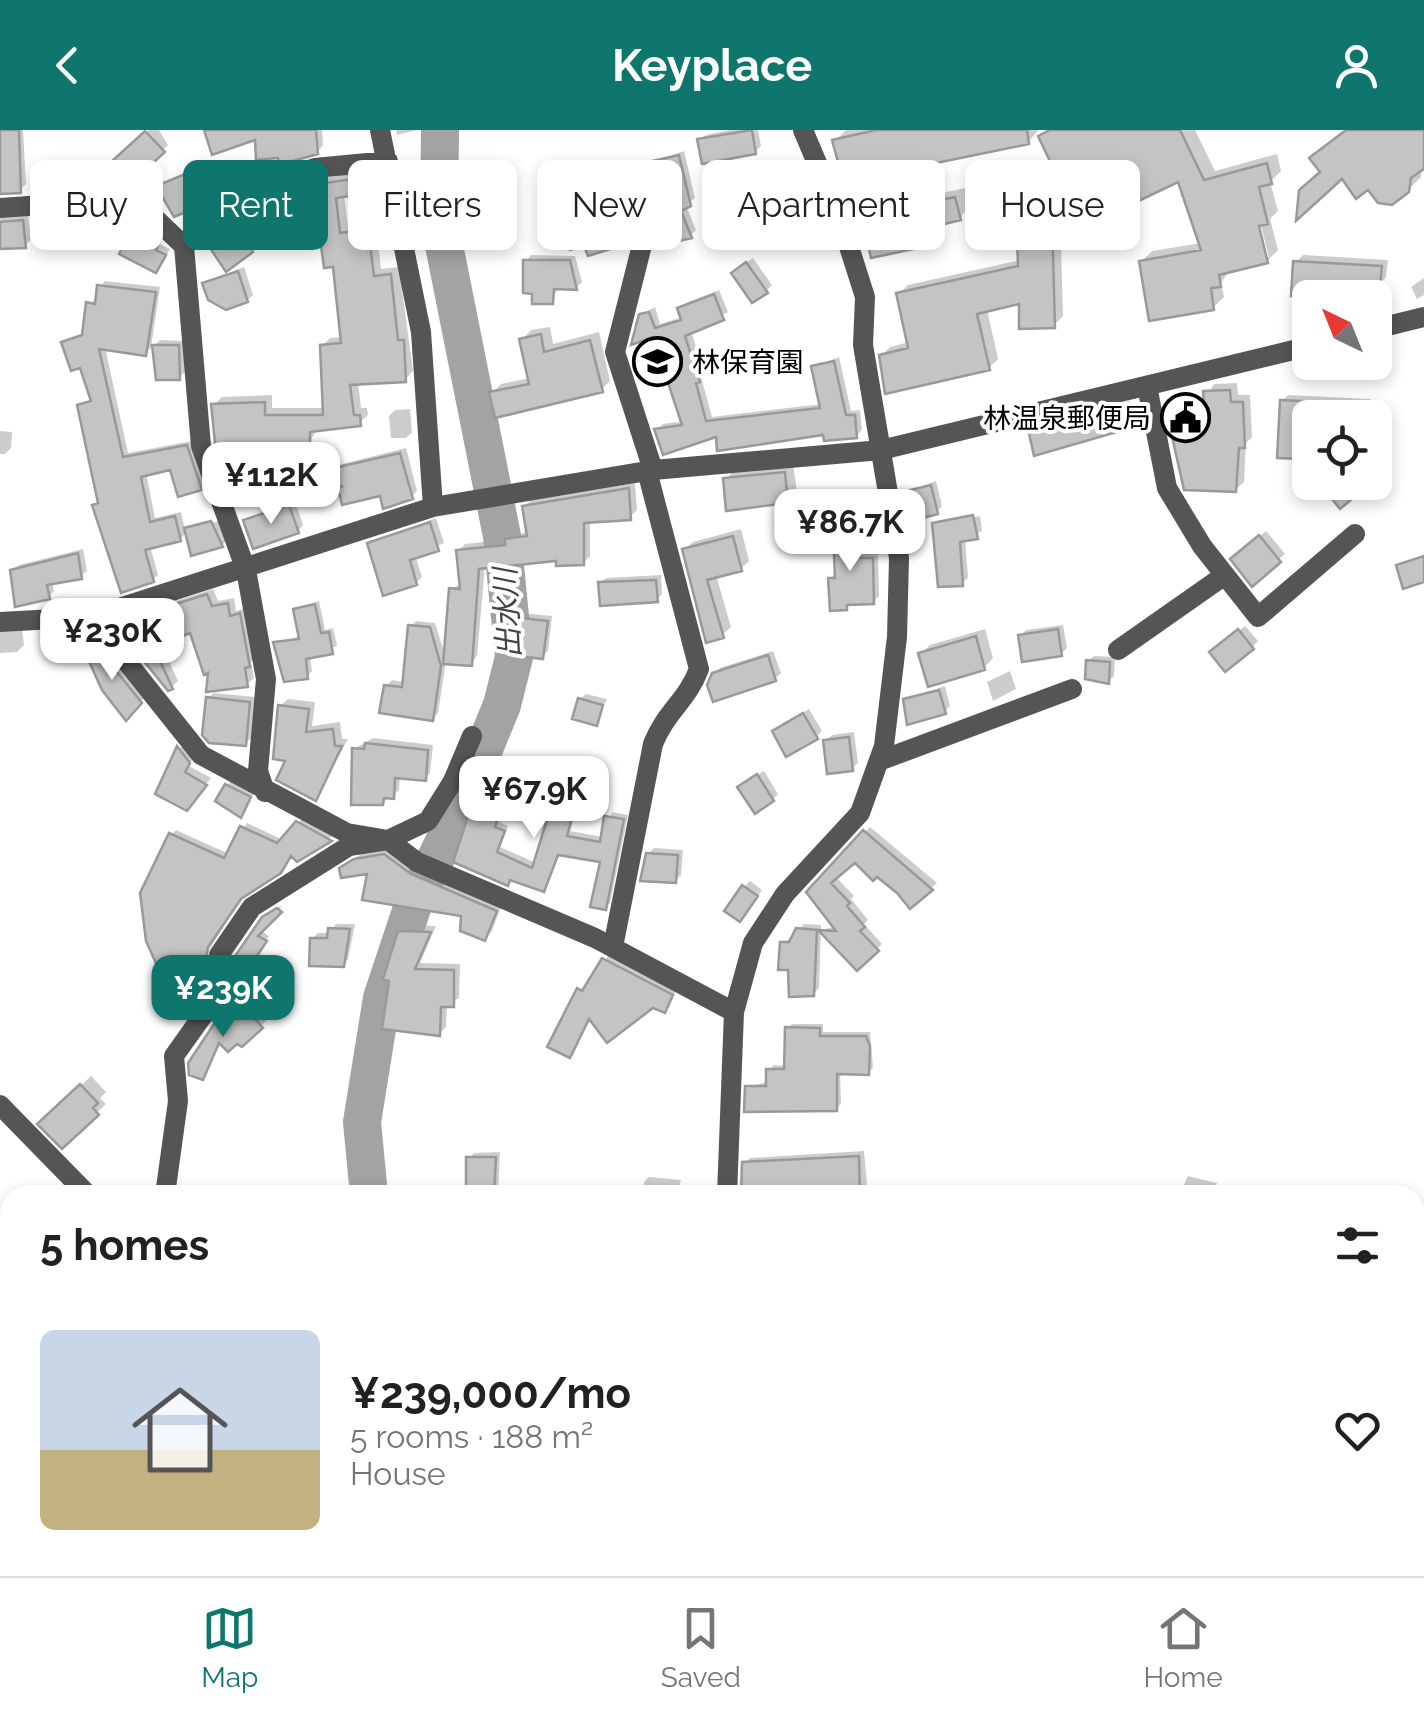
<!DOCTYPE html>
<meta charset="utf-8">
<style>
:root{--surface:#fff;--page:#f6f6f6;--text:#202124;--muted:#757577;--line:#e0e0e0;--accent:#0f766e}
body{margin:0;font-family:Raleway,"Noto Sans JP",sans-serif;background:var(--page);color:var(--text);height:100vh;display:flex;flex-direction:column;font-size:38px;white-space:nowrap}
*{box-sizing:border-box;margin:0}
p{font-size:32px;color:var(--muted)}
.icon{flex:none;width:55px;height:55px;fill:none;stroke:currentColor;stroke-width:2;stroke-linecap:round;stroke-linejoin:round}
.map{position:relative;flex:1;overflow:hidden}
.sheet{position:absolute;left:0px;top:1055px;width:1425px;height:392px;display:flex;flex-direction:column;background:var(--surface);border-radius:30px 30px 0 0;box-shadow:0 5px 15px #0003}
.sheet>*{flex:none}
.banner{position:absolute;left:30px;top:30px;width:1365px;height:90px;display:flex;gap:20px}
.needle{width:65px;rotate:317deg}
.buttons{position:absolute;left:1292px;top:150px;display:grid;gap:20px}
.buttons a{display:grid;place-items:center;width:100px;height:100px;border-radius:15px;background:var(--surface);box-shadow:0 5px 15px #0003;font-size:50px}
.price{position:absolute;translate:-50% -85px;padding:0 22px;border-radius:20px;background:#fff;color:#222;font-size:32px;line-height:65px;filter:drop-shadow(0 2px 5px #0008)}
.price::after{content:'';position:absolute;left:50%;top:60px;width:30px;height:22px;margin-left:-15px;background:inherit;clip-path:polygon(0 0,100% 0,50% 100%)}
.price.current{background:var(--accent);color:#fff}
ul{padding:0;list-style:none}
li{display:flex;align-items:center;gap:30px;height:250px;padding:0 40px}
li span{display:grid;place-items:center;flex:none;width:280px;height:200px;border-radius:15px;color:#555}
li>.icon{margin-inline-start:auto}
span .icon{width:120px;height:120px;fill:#fffc;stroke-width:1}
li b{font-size:42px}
h2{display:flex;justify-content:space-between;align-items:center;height:120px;padding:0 40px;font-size:42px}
.chip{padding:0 35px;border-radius:15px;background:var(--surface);box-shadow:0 5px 15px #0003;font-size:35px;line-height:90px}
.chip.current{background:var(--accent);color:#fff}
header{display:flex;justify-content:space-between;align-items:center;height:130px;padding:0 40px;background:var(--accent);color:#fff;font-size:45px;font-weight:700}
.tabs{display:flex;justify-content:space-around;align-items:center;height:140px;border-top:2px solid var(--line);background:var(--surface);font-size:28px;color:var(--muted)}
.tabs a{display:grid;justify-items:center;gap:5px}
.tabs .current{color:var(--accent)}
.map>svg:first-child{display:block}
.shadow{fill:#0003;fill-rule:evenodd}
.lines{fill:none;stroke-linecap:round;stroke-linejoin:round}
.stream{stroke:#a3a3a3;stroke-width:6}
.river{stroke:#a3a3a3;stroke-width:38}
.building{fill:#c4c4c4;stroke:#999;stroke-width:2.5}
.minor{stroke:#555;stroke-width:20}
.labels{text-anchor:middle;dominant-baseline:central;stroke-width:8;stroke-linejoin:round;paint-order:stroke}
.poi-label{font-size:28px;fill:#000;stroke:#fff;text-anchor:start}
.water-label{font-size:30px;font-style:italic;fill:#444;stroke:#fff}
</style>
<header><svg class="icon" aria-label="back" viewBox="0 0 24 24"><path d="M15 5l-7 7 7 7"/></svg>Keyplace<svg class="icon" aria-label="person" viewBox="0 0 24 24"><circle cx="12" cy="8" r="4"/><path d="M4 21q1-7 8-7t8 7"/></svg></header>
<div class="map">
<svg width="1424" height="1446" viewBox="0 0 1424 1446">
<rect width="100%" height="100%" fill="#fff"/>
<path class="shadow" d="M0,0H23L26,54L20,60L0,64Z
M149,0H159L168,15L132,49L116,31Z
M206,0H322L323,15L317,22L281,25L257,7Z
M396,0H417L397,5Z
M730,0H758L761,16L755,22L700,10L706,5Z
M846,0H1038V1L1028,12L903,38L904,46L928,45L933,65L965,58L970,77L959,88L930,94L932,104L922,115L860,68L835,11Z
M1047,0H1195L1215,41L1277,24L1281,41L1270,52L1278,81L1270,89L1278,120L1267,131L1230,140L1221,153L1224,167L1213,178L1141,132L1152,121L1201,113L1179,48L1059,44L1063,186L1054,195L1021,171L987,179L998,229L989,238L881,226L890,217L909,212L899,164L908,155L1020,130L1018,52L1027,43L1058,42L1041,6ZM1258,84L1269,127H1264L1253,85Z
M1345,0H1424L1421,47L1408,60L1369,57L1322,41L1312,28Z
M684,21L695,68L686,75L696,100L691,105L657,97L663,91L651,33Z
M803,34L813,57L807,63L780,47Z
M201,36L213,65L175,85L159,56Z
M378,40L380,53L372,61L344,65L348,96L376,92L381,139L399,137L413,241L405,250L358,252L361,278H367L368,285L359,293L317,299L309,313H277V344L268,352L214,275L222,267L272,265V278H325L322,216L330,208L343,207L335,134L320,83L302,58L310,50Z
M624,82L632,106L626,111L586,113L568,105Z
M86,84H131L164,106L160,114L170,119L161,135L156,140L129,111L81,90Z
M0,85H28L31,110L25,115L0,117Z
M241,92L257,114L227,138L217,110Z
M531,125L575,126L582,152L576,158L558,157L552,171L526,131Z
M1303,125L1388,130L1386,147L1379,155L1357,153L1356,168H1329L1296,132Z
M753,128L772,155L766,161L740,137Z
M244,137L253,165L247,170L205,153Z
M1424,148V165L1417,169L1411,157Z
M104,151L160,157L151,218L145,223L105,217L128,323L192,311L206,352L201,358L172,337L146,343L155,388L181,382L185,400L219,391L227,410L222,415L187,402L180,409L150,416L158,445L152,450L102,402L80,276L93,268L82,235L64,213L85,202L88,174L98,169Z
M719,160L728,182L691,201L705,244L701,247L712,287L822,274L814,237L839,227L851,281L860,280L862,300L856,306L825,302L718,304L665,323L657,300L663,294L684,291L654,204L641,185L655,177L660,194L683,187L680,179L686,173Z
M550,197L553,214L599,202L610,251L601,260L492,263L501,254L530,248L522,210L531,200Z
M160,210L183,211L185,242L179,247L154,216Z
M1237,253L1238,265H1250L1252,307L1246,313L1244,352L1235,360L1168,276L1175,268L1206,267L1214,254Z
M1288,265L1370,269L1369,288H1310L1305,292L1306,321L1301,326L1283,270Z
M1130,271L1136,290L1130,296L1030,299L1036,294Z
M410,279L412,302L406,308H391L389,286L395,280Z
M0,301L12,302L11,318L5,324H0Z
M406,318L417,361L411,367L346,354L336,339L342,334Z
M793,334L797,362L787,371L726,349L735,339Z
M936,351L942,376L937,382L905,363Z
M1321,352H1359L1362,356L1340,376Z
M635,353L637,380L630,387L590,390V426L583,433L559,428L485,436L477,526L471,533L446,531L438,583L432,589L386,556L392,550L405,552L410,497L416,491L435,493L446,528L451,459L462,453L458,421L465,414L508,409L528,401L524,377L531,370Z
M295,371L303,395L298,401L246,391Z
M980,386L982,401L965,409L968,448L962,453L935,393Z
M436,388L444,413L415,425L422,447L416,453L370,413Z
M842,397H863V424L878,423L879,466L873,472H851L846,477L830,449L837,442L836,403Z
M741,399L749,431L741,439L716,445L731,497L722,505L685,420L693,412Z
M1266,401L1285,424L1252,453L1239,424Z
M83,419L87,441L81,446L52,452L54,461L49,467L13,441L19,435Z
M661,445L662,464L656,470L601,453L606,448Z
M213,459L218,471L234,468L236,481L246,478L255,528L251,532L254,548L247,554L211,539L191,500L160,513L178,551L171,557L118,494L123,488Z
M319,471L325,500L333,498L337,516L310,526L312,541L307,546L276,513L301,506L295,480Z
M521,483L552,486L548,521L542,526L516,488Z
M1063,495L1067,518L1061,524L1020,506L1026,500Z
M1245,496L1258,511L1252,517H1218Z
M0,498L22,500L24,515L17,522L0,523Z
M985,499L993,528L984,538L921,524L930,515Z
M96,509L144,568L127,587L87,514Z
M773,521L781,543L775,549L714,545L720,538Z
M1094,526L1115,527L1114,546L1108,552L1087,548L1088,531Z
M1010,541L1016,559L993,571L987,552Z
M945,556L950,576L944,582L906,570Z
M214,563L255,567L251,608L245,614L208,568Z
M586,564L607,569L596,594L580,569Z
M288,569L315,572L312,596L340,592L342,609H348L316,668L289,629L280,576Z
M809,579L822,601L816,607L775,601Z
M854,602L858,633L852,638L826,611L832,605Z
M373,608L433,615L430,643L425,648L400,646L399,660L382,673L354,619Z
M184,613L194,626L189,636L211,648L192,672L168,637Z
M492,632L516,640L499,692L508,696L500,717L536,733L564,653L582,658L570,701L603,707L612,682L628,685L610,773L605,777L603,730L560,723L543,760L456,731Z
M764,641L778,664L773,669L746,652Z
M233,650L255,661L240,685L227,655Z
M303,688L334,705L298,729L292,723L243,765L204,828L171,705L176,700L229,724L247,693L283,710Z
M870,697L937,753L910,775L899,762L855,730L835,746L854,766L851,769L868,790L864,794L882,814L857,838L822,800L836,796L809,762Z
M654,718L683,720L681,745L675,751L648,724Z
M392,719L502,774L492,801L485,808L464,784L349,732L363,723Z
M750,751L762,760L746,783L744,757Z
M283,775L260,800L269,806L251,834L236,829L269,783Z
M336,794H355L348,829L343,834L312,809L318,803H330Z
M804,794L821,795L819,858L813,864L791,838L782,813L794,807Z
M407,795L436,796L420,833L460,834L459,868L447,874L446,897L439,904L400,802Z
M610,823L677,859L664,880L653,875L591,887L570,925L579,860L588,856Z
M231,876L236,881L241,876L247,884L255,877L267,890L242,914L221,911L202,948Z
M792,894H823V902H870L873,938L868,943L840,942L841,974L836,979L747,957L768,952L773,935L786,936L788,898Z
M91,946L106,962L100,968L106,974L62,1016L41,994Z
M864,1021L868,1065H740L744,1034L750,1028Z
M500,1022L498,1065H467L469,1029L474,1023Z
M1188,1046L1217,1053L1214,1065H1179Z
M649,1047L681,1050L679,1058L688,1060L687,1065H644V1052Z
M126,1438H211L210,1446H125Z
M1106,1438H1134L1142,1441L1139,1446H1102Z"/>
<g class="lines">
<path class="stream" d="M1166,1446L1170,1438"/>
<path class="river" d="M369,1065L362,992L382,868L413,775L456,687L502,575L514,527L502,406L439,90L440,0
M397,1446L402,1438"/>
</g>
<path class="building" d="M0,0H19L21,63L0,64Z
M204,0H316L318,24L279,35L278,28L256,30L255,10L212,25Z
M752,0L756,24L702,34L697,9Z
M876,0H1027L1029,14L892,42L894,55L918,54L923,74L955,67L961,90L919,100L923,117L871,128L858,71L849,73L832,10Z
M1050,0H1180L1204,50L1267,33L1272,54L1259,57L1268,94L1259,96L1268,133L1219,145L1221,157L1211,158L1214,180L1149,191L1139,131L1201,120L1178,52L1082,98L1038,6Z
M1346,0H1424V39L1411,48L1409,62L1392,75L1378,73L1368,60L1356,69L1342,49L1296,91L1299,60L1320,42L1309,28Z
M145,1L165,22L132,52L112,31Z
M679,25L691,76L681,81L692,108L659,115L654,96L662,94L661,85L648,32Z
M797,37L809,65L789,74L777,46Z
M195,40L208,73L174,87L156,56Z
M371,46L373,63L336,68L340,103L368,99L374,146L391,144L398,210H404L406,252L350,255L354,285H360L361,296L310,302V315L270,316V355H247V347L227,346L215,313L211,274L265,272V285H323L320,215L341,213L333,137L324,138L317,86H312L310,72L302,73L300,57Z
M1051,49L1055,198L1019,199V174L977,184L990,240L885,264L879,225L908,218L896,163L1018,136L1015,51Z
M619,86L627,114L588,126L584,116L570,120L565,104Z
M124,88L160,112L156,120L166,125L156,143L119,124L125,113L77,110L78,89Z
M23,90L26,118L0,119V92Z
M234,95L253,122L226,142L208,115Z
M523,130H570L577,160L554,159L553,174H532V164L523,163Z
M1293,131L1382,136L1380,157L1351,155L1350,168L1291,166Z
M746,132L768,163L752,173L731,143Z
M238,141L248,172L226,180L208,170L202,153Z
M97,155L156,162L146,226L99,219L123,327L187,315L202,360L178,367L170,340L141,347L150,392L175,386L181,411L145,420L154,452L121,463L92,375L98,373L77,275L91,271L80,238L71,241L61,212L82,205L86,172L95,174Z
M714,164L724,190L685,206L700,252L696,253L706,291L820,278L811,236L834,231L846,285H855L857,308L824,311L823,305L717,321L716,307L663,325L654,299L682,295L653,207L631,215L639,184L649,182L655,198L681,190L677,178Z
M541,204L544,222L590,210L603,262L495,288L489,262L529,254L519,209Z
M152,215H179L180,250H156Z
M1230,260L1231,272H1243L1245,318H1239L1236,362L1184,360L1165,275L1204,274L1203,261Z
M1280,270L1360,274V288H1304L1302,329L1277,328Z
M1125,275L1131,298L1034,326L1028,299Z
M400,323L413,369L383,379L380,366L342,375L338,358L343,356H338L334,338Z
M785,342L788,373L726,381L723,348Z
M1318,352H1349L1358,364L1340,379Z
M931,355L938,384L907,392L902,362Z
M629,358L631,390L584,393V435L556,436V431L479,439L472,536L443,534L449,458L460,459L456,420L505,415V409L527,406L522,376Z
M289,375L299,403L253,419L243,390Z
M973,385L978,409L960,412L963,456L938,457L932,393Z
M211,391L223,417L191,426L184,398Z
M430,392L439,421L410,430L417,455L383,466L367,413Z
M858,401L859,428H873L874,474L847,475V480L830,481L828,448H835L833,402Z
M1259,405L1281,432L1252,457L1230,429Z
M733,406L742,441L707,450L724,508L706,513L682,419Z
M78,423L82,449L47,455L50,469L15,477L10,440Z
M1424,426V452L1403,459L1396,435Z
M656,450L658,472L600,476L598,452Z
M207,464L212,476L228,473L230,486L240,483L250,537L245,538L248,557L206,562L208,543L204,545L190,503L154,518L173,559L168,561L114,494Z
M315,474L321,503L329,502L333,524L306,529L308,549L284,552L273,512L299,509L293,479Z
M513,487L548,491L543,529L509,525Z
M408,495L430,497L441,536L433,591L379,583L384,555L402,557Z
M1058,499L1062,526L1022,532L1018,505Z
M1238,499L1254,519L1225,542L1209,522Z
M976,506L985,540L928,557L918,523Z
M92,511L142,573L126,591L102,560L88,529L84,513Z
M768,525L776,551L713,572L707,555L712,543Z
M1086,530L1110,532L1109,554L1085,549Z
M939,560L946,584L907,595L903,569Z
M206,567L250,572L246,616L209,613L202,605Z
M578,568L603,575L597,596L572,589Z
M278,575L309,579L306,602L333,599L335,616H342L316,671L276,650L285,631L273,629Z
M803,583L818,609L786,627L772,601Z
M849,607L853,641L827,644L823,610Z
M365,613L428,620L426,651L395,648L394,669L384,668L383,675H351L352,618L364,619Z
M177,616L190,633L185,642L207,655L187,681L155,664Z
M485,635L512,645L495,697L505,701L497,722L532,738L557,657L579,663L567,706L600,712L604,686L624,689L606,780L590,777L600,732L558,725L544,762L510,750L508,756L453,732Z
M757,644L774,671L755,684L737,657Z
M225,654L251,667L241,688L215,671Z
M296,691L332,711L297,732L291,726L281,743L241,769L208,817L206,830L163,849L146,811L140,763L169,703L224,728L240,696L277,713Z
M863,700L933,760L910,779L897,763L877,747L873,751L855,733L831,753L850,773L847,776L865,797L860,801L879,821L857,841L818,800L836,801L806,762Z
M646,723L678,725L676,753L640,751Z
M384,724L411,744L497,781L485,811L460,801L461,786L362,770L367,744L341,748L339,738L354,729Z
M742,755L758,766L740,792L724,781Z
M277,778L282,782L258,806L267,811L247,841L233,829L262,787Z
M328,798L350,799L344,837L309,836L310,808H327Z
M796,798L817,800L814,866L789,867L788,840H778L780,812H789Z
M398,801L431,802L415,839L454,840V877H441L440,906L382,899L389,851L383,849Z
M602,828L673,865L665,883L653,878L607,913L589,889L570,928L547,917L577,858L582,861Z
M224,879L229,884L234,880L240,888L248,881L263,898L242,917L237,914L228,922L219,913L203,950L189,945L188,933Z
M785,897L820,898V906H866L870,916L869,945L837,944V981L744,982L745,956H766V939H784Z
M80,954L98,973L93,978L99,985L62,1019L37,994Z
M859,1026L860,1065H741L742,1032Z
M466,1027H496L494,1065H466Z"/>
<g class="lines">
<path class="minor" d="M380,0L421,202L433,377
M0,78L70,73L141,75L184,116L266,54L315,38L388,31
M184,116L201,316L246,440L266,549L258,641L265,662
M641,119L615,222L653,340
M1375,199L1424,187
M1147,256L1167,358L1202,416L1258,487L1355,404
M91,487L201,625L347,703L388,710L428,691L453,651L472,606
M0,492L91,487L433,377L653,340L881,320L1310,216
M1118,520L1225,445
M879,631L1072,559
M613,817L653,614C666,581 687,571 699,539L647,341
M0,975L88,1065
M165,1065L178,971L174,926L221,860L219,825L252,777L349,716L388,710L417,732L595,808L734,882
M727,1065L734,882L753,813L785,764L860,683L884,616L897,507L899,428L863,215L865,167L839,85L803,0
M110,1446L111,1438
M717,1446L718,1438"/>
</g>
<defs>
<symbol id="school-ring" viewBox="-11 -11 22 22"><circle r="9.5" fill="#fff" stroke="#000" stroke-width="1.5"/><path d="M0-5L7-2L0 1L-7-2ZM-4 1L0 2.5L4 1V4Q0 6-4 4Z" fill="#000"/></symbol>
<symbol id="civic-ring" viewBox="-11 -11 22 22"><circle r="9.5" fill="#fff" stroke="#000" stroke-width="1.5"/><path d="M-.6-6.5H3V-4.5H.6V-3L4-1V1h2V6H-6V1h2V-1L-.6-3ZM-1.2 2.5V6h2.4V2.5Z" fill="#000"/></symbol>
</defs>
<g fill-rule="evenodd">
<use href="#school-ring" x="630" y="204" width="55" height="55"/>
<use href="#civic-ring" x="1158" y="260" width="55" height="55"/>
</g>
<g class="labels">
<g class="poi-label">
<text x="692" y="232">林保育園</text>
<text x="1151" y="288" text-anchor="end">林温泉郵便局</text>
</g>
<g class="water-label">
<text transform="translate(507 483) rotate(-93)">出水川</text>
</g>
</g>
</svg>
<div class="buttons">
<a><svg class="needle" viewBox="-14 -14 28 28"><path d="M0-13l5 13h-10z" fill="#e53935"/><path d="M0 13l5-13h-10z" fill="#757577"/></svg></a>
<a><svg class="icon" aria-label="locate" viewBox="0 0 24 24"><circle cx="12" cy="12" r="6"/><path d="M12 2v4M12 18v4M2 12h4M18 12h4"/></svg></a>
</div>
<b class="price" style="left:271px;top:397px">¥112K</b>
<b class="price" style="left:850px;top:444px">¥86.7K</b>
<b class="price" style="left:112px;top:553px">¥230K</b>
<b class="price" style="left:534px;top:711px">¥67.9K</b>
<b class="price current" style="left:223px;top:910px">¥239K</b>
<div class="banner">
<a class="chip">Buy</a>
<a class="chip current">Rent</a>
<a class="chip">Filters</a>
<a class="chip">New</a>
<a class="chip">Apartment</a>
<a class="chip">House</a>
</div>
<section class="sheet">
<h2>5 homes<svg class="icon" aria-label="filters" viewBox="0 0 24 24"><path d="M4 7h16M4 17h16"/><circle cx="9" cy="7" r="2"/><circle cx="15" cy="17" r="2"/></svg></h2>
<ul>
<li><span style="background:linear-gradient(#c9d6e8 60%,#c2b280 0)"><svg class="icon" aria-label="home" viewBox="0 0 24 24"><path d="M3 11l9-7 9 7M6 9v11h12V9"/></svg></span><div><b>¥239,000/mo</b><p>5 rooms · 188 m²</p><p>House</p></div><svg class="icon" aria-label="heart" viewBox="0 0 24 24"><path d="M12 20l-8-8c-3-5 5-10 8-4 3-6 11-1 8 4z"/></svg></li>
</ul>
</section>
</div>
<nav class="tabs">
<a class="current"><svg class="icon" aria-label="map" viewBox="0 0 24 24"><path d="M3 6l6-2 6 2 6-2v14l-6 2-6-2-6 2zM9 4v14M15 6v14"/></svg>Map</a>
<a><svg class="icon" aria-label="saved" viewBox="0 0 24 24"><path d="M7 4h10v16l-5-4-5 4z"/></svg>Saved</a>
<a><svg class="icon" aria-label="home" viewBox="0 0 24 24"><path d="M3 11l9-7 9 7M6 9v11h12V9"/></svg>Home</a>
</nav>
